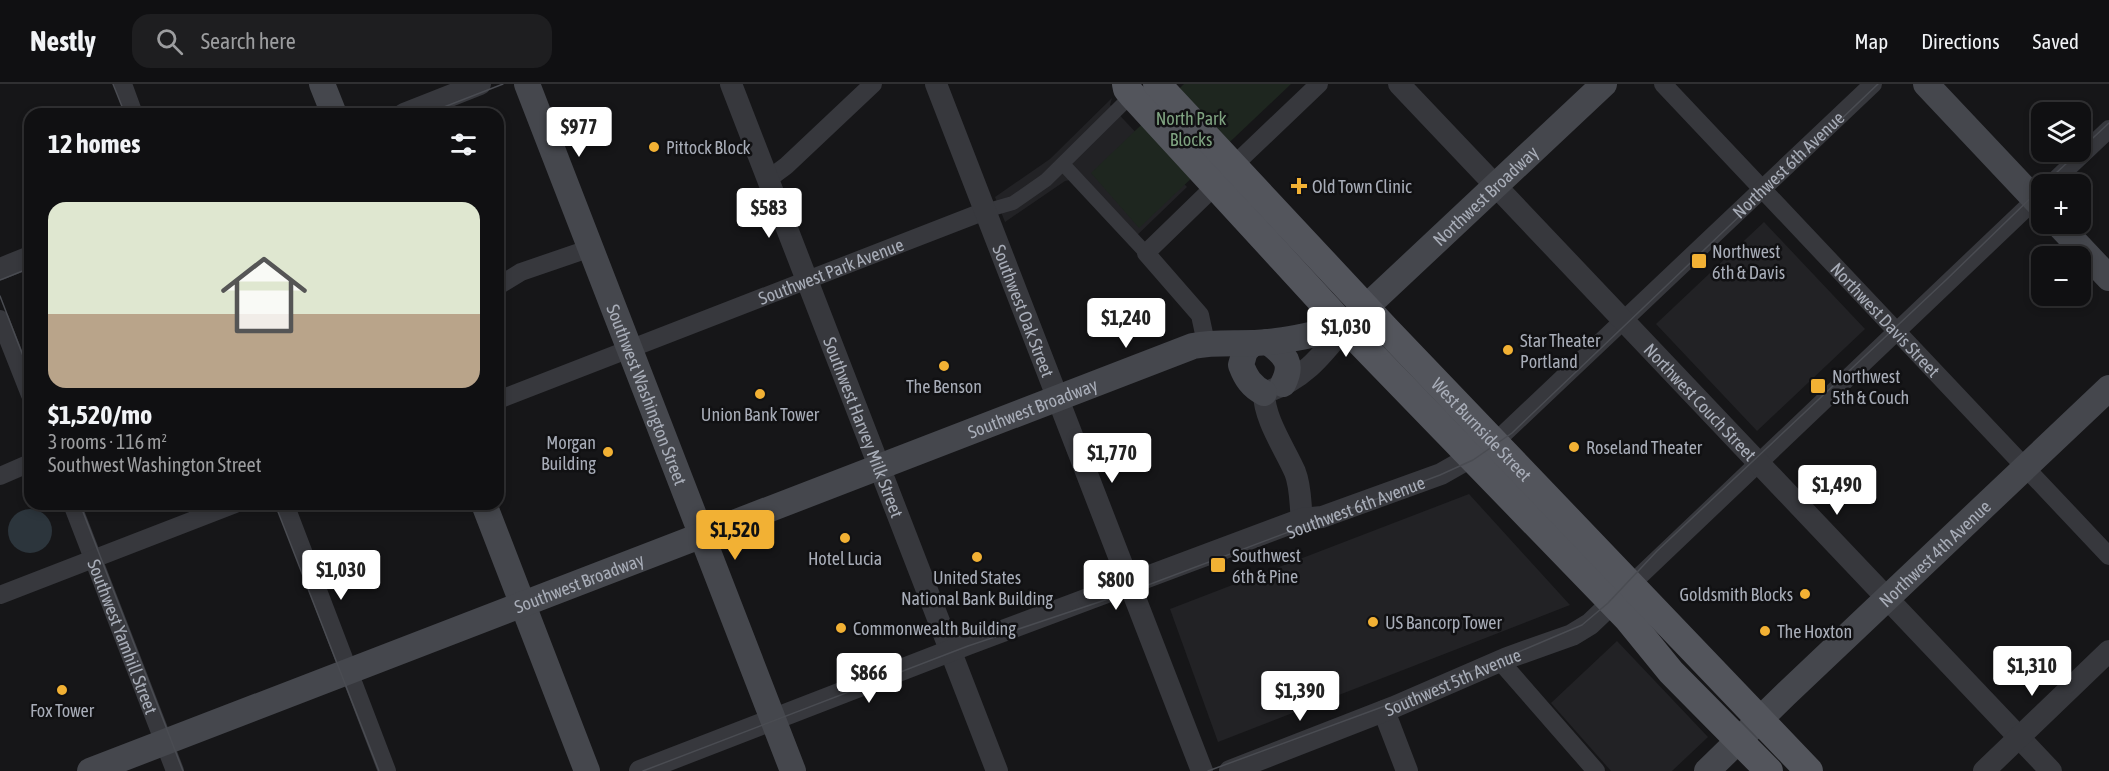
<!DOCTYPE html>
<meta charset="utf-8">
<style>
:root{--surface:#101012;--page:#1e1e20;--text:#f1f3f6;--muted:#9c9d9f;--line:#303032;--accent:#f2b134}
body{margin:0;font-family:"Asap Condensed",sans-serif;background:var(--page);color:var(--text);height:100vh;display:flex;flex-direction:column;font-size:22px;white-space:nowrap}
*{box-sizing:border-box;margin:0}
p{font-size:20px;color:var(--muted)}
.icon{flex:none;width:33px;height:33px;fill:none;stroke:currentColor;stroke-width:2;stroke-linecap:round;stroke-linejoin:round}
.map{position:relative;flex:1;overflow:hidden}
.panel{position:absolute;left:24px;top:24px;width:480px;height:402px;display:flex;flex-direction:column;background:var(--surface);border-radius:18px;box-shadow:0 3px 9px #0003,0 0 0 2px var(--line)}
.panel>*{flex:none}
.fabs{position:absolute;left:2031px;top:18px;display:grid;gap:12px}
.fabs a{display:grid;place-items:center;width:60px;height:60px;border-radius:12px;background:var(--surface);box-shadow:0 3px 9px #0003,0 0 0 2px var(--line);font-size:30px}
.price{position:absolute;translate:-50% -51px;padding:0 14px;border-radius:6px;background:#fff;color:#222;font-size:20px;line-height:39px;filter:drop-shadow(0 2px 3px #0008)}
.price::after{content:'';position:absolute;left:50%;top:36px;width:18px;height:14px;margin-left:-9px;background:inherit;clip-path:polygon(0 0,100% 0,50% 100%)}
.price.on{background:var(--accent);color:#111}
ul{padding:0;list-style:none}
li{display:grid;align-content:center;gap:12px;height:318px;padding:0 24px}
li span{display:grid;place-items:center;height:186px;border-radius:18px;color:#555}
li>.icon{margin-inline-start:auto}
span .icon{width:108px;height:108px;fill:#fffc;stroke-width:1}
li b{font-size:26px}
h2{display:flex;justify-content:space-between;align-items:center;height:72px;padding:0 24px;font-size:26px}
header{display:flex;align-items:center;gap:36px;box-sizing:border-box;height:84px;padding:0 30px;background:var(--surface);border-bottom:2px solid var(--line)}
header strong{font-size:28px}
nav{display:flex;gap:33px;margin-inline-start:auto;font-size:21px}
.search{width:420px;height:54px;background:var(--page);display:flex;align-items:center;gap:15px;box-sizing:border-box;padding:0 21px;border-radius:18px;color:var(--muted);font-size:22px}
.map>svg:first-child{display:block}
.built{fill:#222225}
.green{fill:#1e261f}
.water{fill:#2c353c}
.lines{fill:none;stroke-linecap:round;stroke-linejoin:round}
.pedestrian{stroke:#37383d;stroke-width:14}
.minor{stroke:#37383d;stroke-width:18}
.tertiary{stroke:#37383d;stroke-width:22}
.secondary{stroke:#45474d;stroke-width:26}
.primary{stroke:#53555c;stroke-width:28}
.tram{stroke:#4a4c52;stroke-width:1.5}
.poi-dot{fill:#f2b134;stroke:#111113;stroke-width:2}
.labels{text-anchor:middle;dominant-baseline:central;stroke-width:5;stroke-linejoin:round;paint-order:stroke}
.park-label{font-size:18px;fill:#7fa381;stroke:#111113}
.poi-label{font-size:18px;fill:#a8adb8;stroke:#111113;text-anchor:start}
.street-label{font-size:18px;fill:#a8adb8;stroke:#111113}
</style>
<header>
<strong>Nestly</strong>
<div class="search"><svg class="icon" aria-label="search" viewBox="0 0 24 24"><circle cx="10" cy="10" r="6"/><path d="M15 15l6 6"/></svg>Search here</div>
<nav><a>Map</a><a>Directions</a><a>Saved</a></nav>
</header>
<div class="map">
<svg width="2109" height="687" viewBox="0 0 2109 687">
<rect width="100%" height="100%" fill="#161618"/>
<path class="built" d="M1112,14L1110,21L1187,103L1130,158L1070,96L1065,97L1005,138L995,113L1050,75Z
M1764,138L1865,245L1757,347L1656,240Z
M1469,410L1570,521L1218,658L1170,525Z
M1617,557L1708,653L1672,687H1611L1551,619Z"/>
<path class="green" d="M1184,0H1291L1139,144L1091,89Z"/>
<path class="water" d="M8 447a22 22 0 1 1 44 0a22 22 0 1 1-44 0Z"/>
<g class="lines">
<path class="pedestrian" d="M1063,80L1146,169
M985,127L1013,119L1046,96L1132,11"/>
<g class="minor">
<path d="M123,0L134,30"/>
<path id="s1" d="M1663,0L2109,472"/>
<path d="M1234,81L1319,0"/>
<path d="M767,96L786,82L873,0"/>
<path d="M2051,100L2109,45"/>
<path d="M498,202L521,188L591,164"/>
<path d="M0,235L30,311"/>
<path d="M1206,259L1200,231L1146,169L1216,101"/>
<path id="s2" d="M498,316L985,127"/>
<path id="s3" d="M1494,359L1873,0"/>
<path d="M0,392L30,379"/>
<path id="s4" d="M72,420L175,687"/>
<path d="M285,420L387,687"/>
<path d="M1624,507L2042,109"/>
<path d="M0,511L235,420"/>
<path d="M1500,577L1596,687"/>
</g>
<g class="tertiary">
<path id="s5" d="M731,0L997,687"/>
<path id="s6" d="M936,0L1202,687"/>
<path id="s7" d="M1399,0L2051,687"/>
<path d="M404,30L480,0"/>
<path d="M0,185L30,173"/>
<path d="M1302,435C1300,420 1301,403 1295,388C1285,365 1264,335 1264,309C1303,296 1321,273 1345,243"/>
<path d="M1384,627L1407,687"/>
<path d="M640,687L968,560L1302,435L1322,433L1441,390L1485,365"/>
<path id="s8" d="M1230,687L1394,623L1507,574L1572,551L1590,540L1612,519"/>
<path d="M1984,687L2109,567"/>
</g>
<g class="secondary">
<path d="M322,0L334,30"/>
<path id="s9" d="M527,0L793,687"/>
<path d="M1926,0L2042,123"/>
<path d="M2058,140L2109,194"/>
<path d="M1268,258C1285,271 1294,279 1283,300"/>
<path d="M1253,259L1245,267L1241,281C1246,294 1251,302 1264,309"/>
<path d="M484,420L587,687"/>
<path id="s10" d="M90,687L1193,262C1218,257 1243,261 1268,258C1294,256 1319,249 1345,243L1604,0"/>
<path id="s11" d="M1707,687L1785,611L2109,304"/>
</g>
<g class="primary">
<path d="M1126,0L1127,5L1132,11L1345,243L1627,534L1671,588L1769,687"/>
<path id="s12" d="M1157,0L1385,244L1809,687"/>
</g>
<g class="tram">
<path d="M113,0L125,30"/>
<path d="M426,30L503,0"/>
<path d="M2080,66L2109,39"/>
<path d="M2044,100L2079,68"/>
<path d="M0,196L30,184"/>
<path d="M0,212L30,290"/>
<path d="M80,420L183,687"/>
<path d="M275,420L379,687"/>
<path id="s13" d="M643,687L968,562L1132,507L1440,391L1473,376L1512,349L1878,0"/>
<path d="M1208,687L1393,619L1497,577L1582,541L1608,519L1657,467L1946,196L2042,103"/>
</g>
</g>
<g class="poi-dot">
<circle cx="654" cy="63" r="6"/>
<path d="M1296 93h6v6h6v6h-6v6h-6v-6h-6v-6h6z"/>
<rect x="1691" y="169" width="16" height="16" rx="3"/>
<circle cx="1508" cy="266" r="6"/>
<circle cx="944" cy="282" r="6"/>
<rect x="1810" y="294" width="16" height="16" rx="3"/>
<circle cx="760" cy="310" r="6"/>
<circle cx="1574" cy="363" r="6"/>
<circle cx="608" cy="368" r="6"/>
<circle cx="845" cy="454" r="6"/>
<circle cx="977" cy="473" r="6"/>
<rect x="1210" y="473" width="16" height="16" rx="3"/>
<circle cx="1805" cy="510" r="6"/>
<circle cx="1373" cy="538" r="6"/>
<circle cx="841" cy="544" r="6"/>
<circle cx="1765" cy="547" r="6"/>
<circle cx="62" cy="606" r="6"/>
</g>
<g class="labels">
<g class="park-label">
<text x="1191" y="34">North Park<tspan x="1191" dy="21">Blocks</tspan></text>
</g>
<g class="poi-label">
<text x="666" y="63">Pittock Block</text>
<text x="1312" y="102">Old Town Clinic</text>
<text x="1712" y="167">Northwest<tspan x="1712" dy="21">6th &amp; Davis</tspan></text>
<text x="1520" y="256">Star Theater<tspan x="1520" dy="21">Portland</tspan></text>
<text x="1832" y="292">Northwest<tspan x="1832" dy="21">5th &amp; Couch</tspan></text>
<text x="944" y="302" text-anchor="middle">The Benson</text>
<text x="760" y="330" text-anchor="middle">Union Bank Tower</text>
<text x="596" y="358" text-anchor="end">Morgan<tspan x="596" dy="21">Building</tspan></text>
<text x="1586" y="363">Roseland Theater</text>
<text x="1232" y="471">Southwest<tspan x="1232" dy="21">6th &amp; Pine</tspan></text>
<text x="845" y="474" text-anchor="middle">Hotel Lucia</text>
<text x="977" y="493" text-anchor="middle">United States<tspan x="977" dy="21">National Bank Building</tspan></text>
<text x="1793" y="510" text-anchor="end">Goldsmith Blocks</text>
<text x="1385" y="538">US Bancorp Tower</text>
<text x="853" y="544">Commonwealth Building</text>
<text x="1777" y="547">The Hoxton</text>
<text x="62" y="626" text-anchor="middle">Fox Tower</text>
</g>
<g class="street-label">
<text stroke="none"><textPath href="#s3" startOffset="405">Northwest 6th Avenue</textPath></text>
<text stroke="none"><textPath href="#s10" startOffset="1528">Northwest Broadway</textPath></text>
<text stroke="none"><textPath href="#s2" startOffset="357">Southwest Park Avenue</textPath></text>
<text stroke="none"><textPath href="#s6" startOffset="243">Southwest Oak Street</textPath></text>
<text stroke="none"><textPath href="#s1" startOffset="324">Northwest Davis Street</textPath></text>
<text stroke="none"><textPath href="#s9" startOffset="333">Southwest Washington Street</textPath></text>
<text stroke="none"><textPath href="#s7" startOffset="438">Northwest Couch Street</textPath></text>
<text stroke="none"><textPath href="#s10" startOffset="1010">Southwest Broadway</textPath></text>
<text stroke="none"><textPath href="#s5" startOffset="368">Southwest Harvey Milk Street</textPath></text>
<text stroke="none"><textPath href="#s12" startOffset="474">West Burnside Street</textPath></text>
<text stroke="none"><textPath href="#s13" startOffset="760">Southwest 6th Avenue</textPath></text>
<text stroke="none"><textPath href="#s11" startOffset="315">Northwest 4th Avenue</textPath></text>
<text stroke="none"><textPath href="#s10" startOffset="524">Southwest Broadway</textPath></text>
<text stroke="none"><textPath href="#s4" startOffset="142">Southwest Yamhill Street</textPath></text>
<text stroke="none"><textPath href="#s8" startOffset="240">Southwest 5th Avenue</textPath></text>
</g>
</g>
</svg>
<div class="fabs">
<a><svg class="icon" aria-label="layers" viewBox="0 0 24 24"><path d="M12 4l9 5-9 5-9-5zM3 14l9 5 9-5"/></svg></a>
<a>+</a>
<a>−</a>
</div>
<b class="price" style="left:579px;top:74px">$977</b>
<b class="price" style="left:769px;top:155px">$583</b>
<b class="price" style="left:1126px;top:265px">$1,240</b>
<b class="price" style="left:1346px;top:274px">$1,030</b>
<b class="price" style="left:1112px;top:400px">$1,770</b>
<b class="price" style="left:1837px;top:432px">$1,490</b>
<b class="price on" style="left:735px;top:477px">$1,520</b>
<b class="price" style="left:341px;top:517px">$1,030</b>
<b class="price" style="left:1116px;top:527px">$800</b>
<b class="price" style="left:2032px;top:613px">$1,310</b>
<b class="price" style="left:869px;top:620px">$866</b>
<b class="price" style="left:1300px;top:638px">$1,390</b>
<section class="panel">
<h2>12 homes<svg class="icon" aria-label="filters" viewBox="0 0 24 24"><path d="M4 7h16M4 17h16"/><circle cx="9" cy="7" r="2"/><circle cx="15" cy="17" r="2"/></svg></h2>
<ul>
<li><span style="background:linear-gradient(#dfe7d0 60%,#b9a48a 0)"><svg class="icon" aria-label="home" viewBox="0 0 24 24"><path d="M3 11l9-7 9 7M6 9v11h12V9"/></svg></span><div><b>$1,520/mo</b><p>3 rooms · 116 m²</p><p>Southwest Washington Street</p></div></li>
</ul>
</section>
</div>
